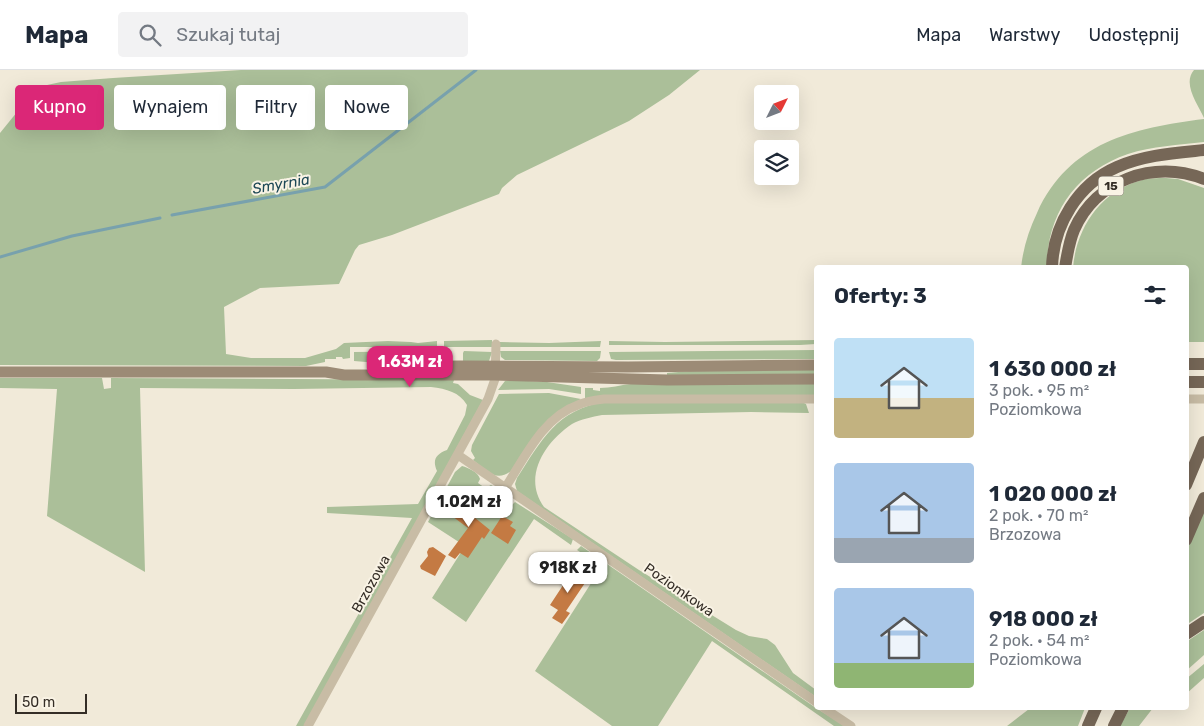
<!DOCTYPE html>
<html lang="pl">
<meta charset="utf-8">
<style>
:root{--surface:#fff;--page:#f2f2f3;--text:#1f2937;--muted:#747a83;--line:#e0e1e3;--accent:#db2777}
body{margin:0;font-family:Rubik,sans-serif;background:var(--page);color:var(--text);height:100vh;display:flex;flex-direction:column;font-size:19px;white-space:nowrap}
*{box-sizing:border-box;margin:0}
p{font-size:16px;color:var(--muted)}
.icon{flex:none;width:28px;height:28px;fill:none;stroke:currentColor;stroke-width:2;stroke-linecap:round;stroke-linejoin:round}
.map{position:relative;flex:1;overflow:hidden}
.panel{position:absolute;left:814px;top:195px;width:375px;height:445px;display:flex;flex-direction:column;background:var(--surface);border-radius:5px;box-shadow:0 5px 20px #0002}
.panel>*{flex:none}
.top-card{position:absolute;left:15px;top:15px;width:475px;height:45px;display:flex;gap:10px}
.needle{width:32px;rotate:48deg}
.tools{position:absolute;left:754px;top:15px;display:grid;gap:10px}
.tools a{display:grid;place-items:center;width:45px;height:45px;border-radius:5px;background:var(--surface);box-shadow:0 5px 20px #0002;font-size:25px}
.scale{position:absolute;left:15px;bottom:12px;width:72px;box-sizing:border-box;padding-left:5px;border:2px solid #342d26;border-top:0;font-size:14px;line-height:18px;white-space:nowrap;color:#342d26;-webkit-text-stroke:4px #f9f3e5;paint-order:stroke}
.price{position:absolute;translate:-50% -42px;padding:0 11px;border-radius:10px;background:#fff;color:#222;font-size:16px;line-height:32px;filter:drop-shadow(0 1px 2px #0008)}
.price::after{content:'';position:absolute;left:50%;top:30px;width:15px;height:11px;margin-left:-8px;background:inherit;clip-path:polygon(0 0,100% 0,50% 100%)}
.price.active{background:var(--accent);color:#fff}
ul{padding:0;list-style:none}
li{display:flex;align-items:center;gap:15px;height:125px;padding:0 20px}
li span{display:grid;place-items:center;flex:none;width:140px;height:100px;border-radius:5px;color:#555}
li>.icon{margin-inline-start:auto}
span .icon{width:60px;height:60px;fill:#fffc;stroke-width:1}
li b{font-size:21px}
h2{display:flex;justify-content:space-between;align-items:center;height:60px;padding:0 20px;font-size:21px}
.chip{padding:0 18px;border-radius:5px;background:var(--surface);box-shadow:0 5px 20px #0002;font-size:18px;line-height:45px}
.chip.active{background:var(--accent);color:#fff}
header{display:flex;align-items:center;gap:30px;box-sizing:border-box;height:70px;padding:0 25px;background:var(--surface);border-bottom:1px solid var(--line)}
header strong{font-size:24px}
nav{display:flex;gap:28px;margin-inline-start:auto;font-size:18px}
.search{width:350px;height:45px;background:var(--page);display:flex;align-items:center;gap:12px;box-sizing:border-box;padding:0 18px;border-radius:5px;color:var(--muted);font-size:19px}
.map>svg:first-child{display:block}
.green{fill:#abbf99}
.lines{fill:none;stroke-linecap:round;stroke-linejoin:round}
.stream{stroke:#78a1ad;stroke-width:3}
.building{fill:#c47a43}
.street{stroke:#c8bca5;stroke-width:9}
.secondary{stroke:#9c8b76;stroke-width:11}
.primary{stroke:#766757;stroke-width:12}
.labels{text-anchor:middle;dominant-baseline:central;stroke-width:4;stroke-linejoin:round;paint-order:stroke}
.shield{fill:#f9f3e5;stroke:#6f685f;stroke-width:1}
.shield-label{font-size:12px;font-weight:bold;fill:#342d26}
.street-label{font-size:14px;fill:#342d26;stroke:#f9f3e5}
.water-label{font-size:15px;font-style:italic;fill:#1c4755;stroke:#f9f3e5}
</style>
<header>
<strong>Mapa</strong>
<div class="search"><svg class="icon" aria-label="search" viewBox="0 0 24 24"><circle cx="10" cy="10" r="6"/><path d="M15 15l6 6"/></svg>Szukaj tutaj</div>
<nav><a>Mapa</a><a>Warstwy</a><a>Udostępnij</a></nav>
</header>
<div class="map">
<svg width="1204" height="656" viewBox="0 0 1204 656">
<rect width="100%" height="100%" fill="#f1ead9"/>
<path class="green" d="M241,0H700L669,25L629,51L517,105L502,118L499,124L392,165L359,175L355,180L339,214L260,218L224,237L226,284L251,288H305L336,279L344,273L388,271L411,272L418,273L437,271V277H350V288L343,289L342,287H336V289H325V292L306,296L0,295V63L26,31L47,15L61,12L113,8Z
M1194,0H1204V48C1198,34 1182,14 1194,0Z
M1204,49V72C1179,75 1152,76 1128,84C1076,102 1047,143 1047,197L1021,198C1023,178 1029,160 1037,143C1069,72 1133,58 1204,49Z
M1166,108L1178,109L1204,118V272H1186V198H1073C1076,159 1100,122 1139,111C1147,108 1157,108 1166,108Z
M492,270V277H444V271Z
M816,270V274L800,275H609V271L665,272Z
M601,271L600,277H500V272L549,273Z
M816,280V289L616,290L611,289L609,282Z
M437,281L435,291L390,294L354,291V282Z
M464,281L492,282L489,291H463V283Z
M500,281H601L600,288L597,291L505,290L501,287Z
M816,299V306H667V303L701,300Z
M0,308H102L104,319L111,318V308L454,310L453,313L458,314L470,325L483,330L304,656H296L412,448L327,443V437L418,434L437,401C432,390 436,384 447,380L465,345L467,335C459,322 447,319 431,317L294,319L140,318L145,502L47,446L57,319L0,318Z
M509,310L547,312L581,317V324L549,319L498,320L505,311Z
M631,314H816V326L585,328V318H593V320L600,321V318C611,318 620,315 631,314Z
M549,323L581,329L556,343L511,401C496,413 486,400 473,390L475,388L471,381L472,375L499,324Z
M605,332H802L806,334L809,343L751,342L602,345C592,347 581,349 572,354C545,372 522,407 544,437L639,500L736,560L749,566L767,569L775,575L793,603L816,620V627L517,421L515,414L517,408C541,371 557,339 605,332Z
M462,396C469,398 478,402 480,409L478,413L485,418L491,415L506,424L504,430L512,435L515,432L573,469L571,475L534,449L466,552L432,528L465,476L428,452L455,402Z
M1204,438V543L1186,555V481Z
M581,476L816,638L845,656H834L712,571L658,656H612L535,601L602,496L577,480Z
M1204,560V585L1186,601V572Z
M1204,594V608L1186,624V609Z
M1062,638H1085L1078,656H1007L1029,639H1061Z
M1130,638H1153L1139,656H1120Z"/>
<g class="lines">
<path class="stream" d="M172,145L325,117L476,0
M0,187L72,166L160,148"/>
</g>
<path class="building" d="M467,425L482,436L474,447L490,460L484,469L482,467L468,488L460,483L455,489L448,485L468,458L452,446Z
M502,446L513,452L510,456L516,460L508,474L491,463Z
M433,477L446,486L435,506L421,499L420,496L428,486L427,482L429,478Z
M575,497L589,507L566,541L570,543L562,554L552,548L558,540L550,535Z"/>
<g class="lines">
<path class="street" d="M1186,329H1204
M458,385L816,632
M505,418C524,389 543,347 578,335C586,331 595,330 604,329H816
M824,638L851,656
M308,656L488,329L495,309L496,274"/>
<path class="secondary" d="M391,297L459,296L628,297L816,295
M0,302H326L344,305H495L667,310L816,309"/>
<path class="primary" d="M1052,198C1053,155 1078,114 1117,97C1144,85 1175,83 1204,80
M1065,198C1067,185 1069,172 1074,160C1096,110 1154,89 1204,109
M1186,294H1204
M1186,312H1204
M1186,415L1204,372
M1186,470L1204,428
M1186,564L1204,552
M1088,656L1096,638
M1114,656L1123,638"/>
</g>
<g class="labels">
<rect class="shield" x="1098.5" y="106.5" width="25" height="19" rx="4"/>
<g class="shield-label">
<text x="1111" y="116">15</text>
</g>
<g class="street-label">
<text transform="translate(371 514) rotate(-61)">Brzozowa</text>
<text transform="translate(679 520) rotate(35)">Poziomkowa</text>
</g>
<g class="water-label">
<text transform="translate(281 114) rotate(-10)">Smyrnia</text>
</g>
</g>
</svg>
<div class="tools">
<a><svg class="needle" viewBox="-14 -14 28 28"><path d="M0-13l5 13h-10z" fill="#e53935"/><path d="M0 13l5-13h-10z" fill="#747a83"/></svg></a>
<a><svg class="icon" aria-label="layers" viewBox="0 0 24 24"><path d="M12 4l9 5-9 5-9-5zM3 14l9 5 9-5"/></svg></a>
</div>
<div class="scale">50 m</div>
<b class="price active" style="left:410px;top:318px">1.63M zł</b>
<b class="price" style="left:469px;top:458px">1.02M zł</b>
<b class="price" style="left:568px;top:524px">918K zł</b>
<div class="top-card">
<a class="chip active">Kupno</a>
<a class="chip">Wynajem</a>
<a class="chip">Filtry</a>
<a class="chip">Nowe</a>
</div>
<section class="panel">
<h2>Oferty: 3<svg class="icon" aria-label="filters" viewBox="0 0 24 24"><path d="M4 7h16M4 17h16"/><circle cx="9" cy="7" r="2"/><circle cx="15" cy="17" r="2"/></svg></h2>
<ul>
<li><span style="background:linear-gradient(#bfe0f5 60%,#c2b280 0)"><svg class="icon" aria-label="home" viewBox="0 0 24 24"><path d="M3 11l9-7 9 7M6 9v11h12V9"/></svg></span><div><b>1 630 000 zł</b><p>3 pok. · 95 m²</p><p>Poziomkowa</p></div></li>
<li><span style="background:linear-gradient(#a9c7e8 75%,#9aa5b1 0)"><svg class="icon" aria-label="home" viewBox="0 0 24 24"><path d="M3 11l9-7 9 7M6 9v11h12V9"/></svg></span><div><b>1 020 000 zł</b><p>2 pok. · 70 m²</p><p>Brzozowa</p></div></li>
<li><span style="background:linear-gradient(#a9c7e8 75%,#8fb573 0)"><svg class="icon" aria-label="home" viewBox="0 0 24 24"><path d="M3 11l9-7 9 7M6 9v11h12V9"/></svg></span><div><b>918 000 zł</b><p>2 pok. · 54 m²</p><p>Poziomkowa</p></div></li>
</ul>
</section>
</div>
